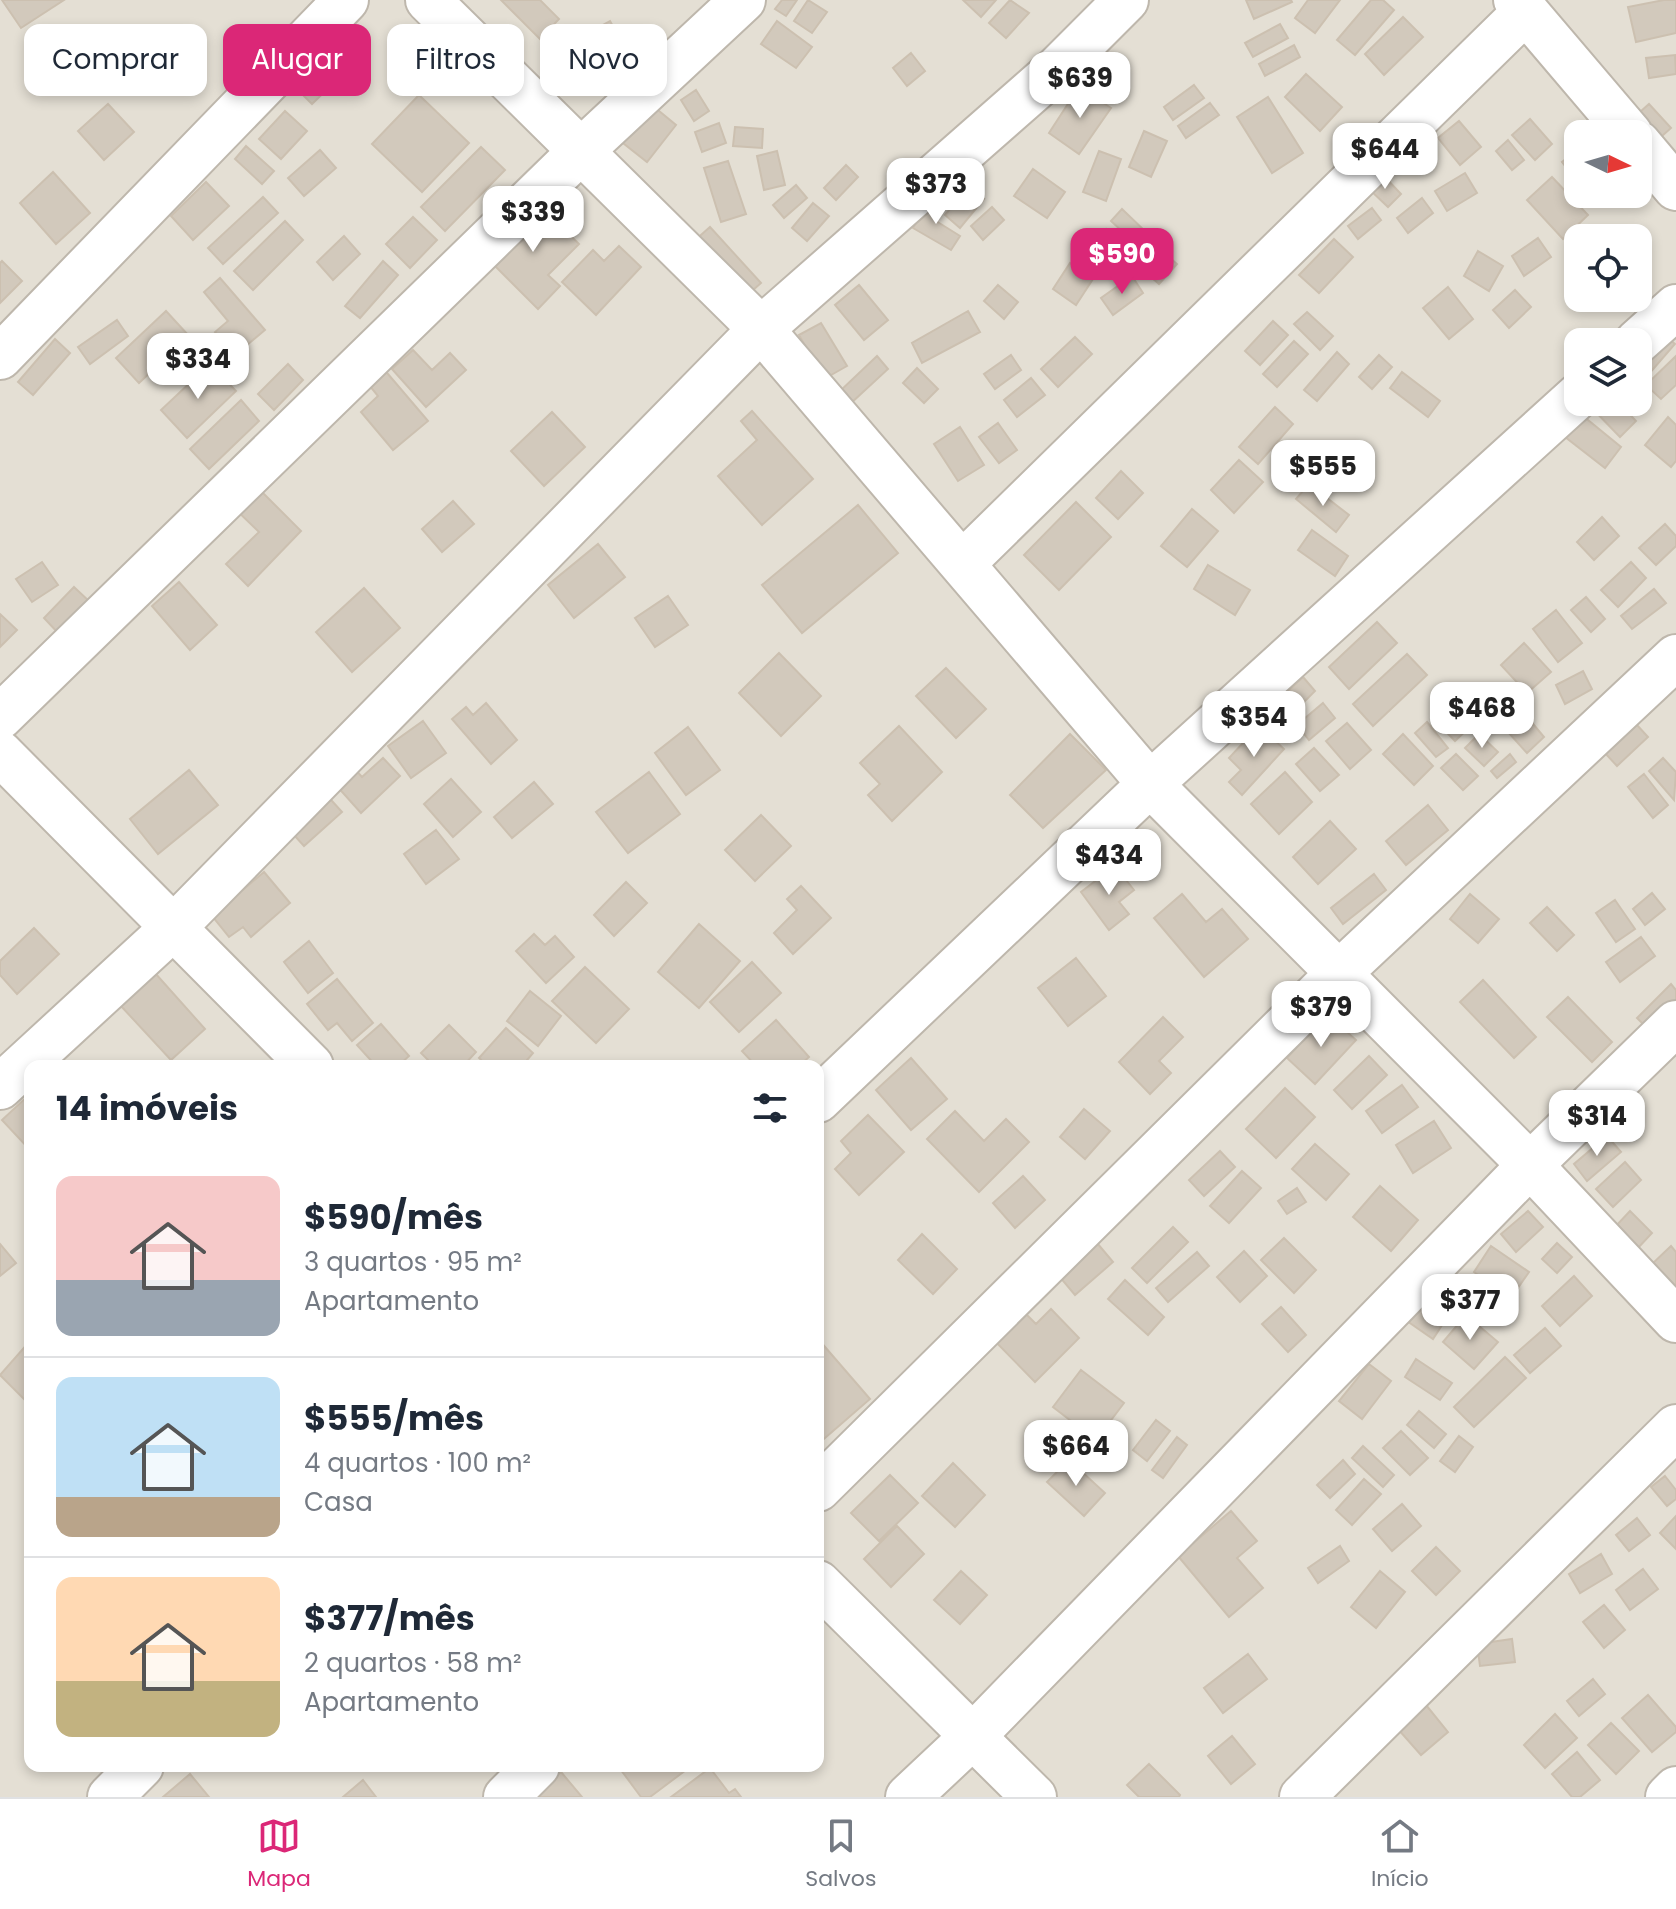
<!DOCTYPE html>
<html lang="pt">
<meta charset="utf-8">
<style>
:root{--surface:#fff;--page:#f6f6f7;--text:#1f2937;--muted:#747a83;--line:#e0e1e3;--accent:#db2777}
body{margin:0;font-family:Poppins,sans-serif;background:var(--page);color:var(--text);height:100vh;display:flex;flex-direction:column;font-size:30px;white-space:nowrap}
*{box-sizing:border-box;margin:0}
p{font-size:26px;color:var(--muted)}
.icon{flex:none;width:44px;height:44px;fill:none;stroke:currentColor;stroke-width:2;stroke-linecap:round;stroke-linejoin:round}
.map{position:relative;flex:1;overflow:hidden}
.drawer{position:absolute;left:24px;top:1060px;width:800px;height:712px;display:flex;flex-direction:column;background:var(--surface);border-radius:16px;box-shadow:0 4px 12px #0003}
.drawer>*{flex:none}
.banner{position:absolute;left:24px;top:24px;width:800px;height:72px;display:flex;gap:16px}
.needle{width:52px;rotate:95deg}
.fabs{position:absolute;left:1564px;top:120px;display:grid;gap:16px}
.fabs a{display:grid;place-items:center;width:88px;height:88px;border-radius:16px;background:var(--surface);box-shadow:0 4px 12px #0003;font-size:40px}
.price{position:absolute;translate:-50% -68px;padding:0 18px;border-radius:16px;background:#fff;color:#222;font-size:26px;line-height:52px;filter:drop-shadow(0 2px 4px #0008)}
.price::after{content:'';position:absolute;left:50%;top:48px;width:24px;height:18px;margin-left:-12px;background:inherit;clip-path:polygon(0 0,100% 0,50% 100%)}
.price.current{background:var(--accent);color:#fff}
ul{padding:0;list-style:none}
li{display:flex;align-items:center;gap:24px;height:200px;padding:0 32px}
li+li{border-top:2px solid var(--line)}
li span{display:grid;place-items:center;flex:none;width:224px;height:160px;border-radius:16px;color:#555}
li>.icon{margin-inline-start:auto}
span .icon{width:96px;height:96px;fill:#fffc;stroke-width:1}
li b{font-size:34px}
h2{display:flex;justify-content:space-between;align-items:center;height:96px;padding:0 32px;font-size:34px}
.tag{padding:0 28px;border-radius:16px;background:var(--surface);box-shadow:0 4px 12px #0003;font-size:28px;line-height:72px}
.tag.current{background:var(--accent);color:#fff}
.tab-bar{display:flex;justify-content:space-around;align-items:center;height:112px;border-top:2px solid var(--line);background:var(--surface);font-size:22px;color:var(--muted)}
.tab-bar a{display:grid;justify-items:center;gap:4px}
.tab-bar .current{color:var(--accent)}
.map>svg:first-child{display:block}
.residential{fill:#e4dfd4;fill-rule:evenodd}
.building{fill:#d2c9bc;stroke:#ccc0b0;stroke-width:2}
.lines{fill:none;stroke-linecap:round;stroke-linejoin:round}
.minor-casing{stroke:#beb7ac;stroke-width:48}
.tertiary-casing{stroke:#beb7ac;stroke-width:48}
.minor{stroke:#fff;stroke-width:44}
.tertiary{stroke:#fff;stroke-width:44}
</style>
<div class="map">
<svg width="1676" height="1797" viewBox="0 0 1676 1797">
<rect width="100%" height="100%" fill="#f1ede5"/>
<path class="residential" d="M0,0H1676V1797H0ZM1578,134H1638V194H1578ZM1578,238H1638V298H1578ZM1578,342H1638V402H1578ZM30,1066H818V1766H30Z"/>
<path class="building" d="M2,0H64L21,28Z
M501,0H540L559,19L540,39Z
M782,0H797L786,16L775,9Z
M808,0L827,12L812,33L794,21Z
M963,0H996L981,17Z
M1010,0L1029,13L1006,38L989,23Z
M1246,0H1291L1292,2L1254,19Z
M1308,0H1340L1315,33L1295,18Z
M1371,0H1383L1394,10L1355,55L1337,40Z
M1664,0H1676V33L1636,42L1628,7Z
M1403,17L1423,37L1384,75L1365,54Z
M610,21L621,41L589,58L579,38Z
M777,21L812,47L796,68L761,44Z
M1280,24L1288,38L1253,57L1245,43Z
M1294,45L1300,57L1265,76L1259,64Z
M322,47L346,71L312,104L289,81Z
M911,53L925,71L907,86L893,68Z
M1675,55L1676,74L1649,78L1646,58Z
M1306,74L1342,107L1320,131L1285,97Z
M1194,85L1204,98L1173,120L1164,107Z
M1079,87L1111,108L1079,154L1049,133Z
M696,90L709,111L694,121L681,100Z
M419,95L469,143L422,192L372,144Z
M1268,97L1303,153L1272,173L1237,117Z
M1210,103L1219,115L1186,138L1178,126Z
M108,104L134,132L104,160L78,131Z
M1649,104L1671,128L1653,144L1631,120Z
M653,106L676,125L647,162L623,143Z
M285,111L307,131L281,159L259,139Z
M1530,119L1552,144L1535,160L1512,135Z
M1459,121L1481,147L1460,165L1438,138Z
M719,123L726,143L702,152L695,132Z
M735,127L763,129L762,148L733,146Z
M1144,131L1167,141L1151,177L1129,167Z
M1508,140L1524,160L1512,170L1496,151Z
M246,146L274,171L262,184L235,159Z
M481,147L505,170L445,231L421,207Z
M320,150L336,168L304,196L288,178Z
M777,151L785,185L764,190L757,156Z
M1099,151L1121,159L1106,201L1083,192Z
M1575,152L1578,156V183L1562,162Z
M728,161L746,214L721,222L704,168Z
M846,165L858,177L836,200L824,188Z
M1033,169L1065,192L1047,218L1014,196Z
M53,172L90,213L56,244L20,203Z
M1465,173L1477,193L1447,211L1435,191Z
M1382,174L1401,194L1388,207L1368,188Z
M1552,177L1588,215L1563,239L1527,200Z
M206,182L229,206L193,240L171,216Z
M796,185L807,198L784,218L773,205Z
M969,187L984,199L960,228L945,215Z
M263,197L278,213L223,264L208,248Z
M1422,198L1433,213L1408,233L1397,218Z
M930,200L944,208L936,221L960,236L951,250L913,228Z
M537,203L579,244L548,275L560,286L538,309L485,256Z
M813,203L829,216L807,241L792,228Z
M992,207L1004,220L983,240L971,226Z
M1372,208L1381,220L1358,239L1348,226Z
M1122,209L1146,232L1136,244L1111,221Z
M413,217L437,240L410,268L386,244Z
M285,221L303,240L253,290L234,271Z
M710,227L761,283L744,298L693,242Z
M1106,229L1126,256L1107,269L1088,243Z
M344,236L360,254L333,280L317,262Z
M1538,238L1551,257L1524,276L1512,256Z
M1334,239L1353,257L1319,293L1299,275Z
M1153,243L1177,264L1159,284L1135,263Z
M619,246L641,267L596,315L562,282L593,250L604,261Z
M1478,251L1503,266L1489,291L1464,276Z
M2,261L22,281L0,303V263Z
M383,261L398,275L360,318L345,306Z
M1070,263L1093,279L1076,305L1053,289Z
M1132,276L1143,293L1113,315L1101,298Z
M220,278L265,330L235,355L215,332L228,321L204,292Z
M859,285L888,320L864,340L835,305Z
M998,285L1018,302L1004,319L984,301Z
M1448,287L1473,319L1449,339L1423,308Z
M1515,290L1531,307L1509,328L1493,310Z
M166,311L189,336L139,383L116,358Z
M968,311L980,332L922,363L912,343Z
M1307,312L1333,336L1320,350L1294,324Z
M117,320L128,336L90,364L78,347Z
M1273,321L1288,335L1260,365L1245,351Z
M821,323L847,366L824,379L799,335Z
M1658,330L1675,344L1648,375L1638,366V353Z
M1075,337L1092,354L1058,387L1041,369Z
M55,339L70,353L33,395L18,382Z
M1294,341L1308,354L1277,387L1263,374Z
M413,350L432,370L450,353L466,370L426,407L392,369Z
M1337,352L1349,364L1317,401L1304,390Z
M1011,355L1021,370L995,389L984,374Z
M1379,355L1392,367L1372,389L1359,377Z
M877,356L888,369L850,404L839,392Z
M1676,356V385L1661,399L1646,385Z
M210,364L236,391L187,438L161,410Z
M288,364L303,380L274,410L258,394Z
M382,367L428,421L393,450L361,412L378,396L365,380Z
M917,368L938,389L924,403L903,383Z
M1402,372L1440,401L1428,417L1390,388Z
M1031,378L1045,395L1017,417L1004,400Z
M241,400L259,421L209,469L190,449Z
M1593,402H1618L1636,421L1620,437L1589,405Z
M1275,407L1293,424L1258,464L1239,447Z
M752,411L813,479L762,525L718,476L757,440L741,421Z
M1577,411L1621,447L1605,468L1560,433Z
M552,412L585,447L544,486L511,451Z
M1668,417L1676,425V461L1671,467L1645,445Z
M998,423L1017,450L999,463L979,437Z
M960,427L984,465L958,481L934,444Z
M1239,460L1263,482L1234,513L1211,490Z
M1121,471L1143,493L1118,519L1096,498Z
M250,480L301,531L248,586L226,564L259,532L228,502Z
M1309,484L1349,515L1336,532L1296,499Z
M453,501L474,524L442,552L422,529Z
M1076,502L1111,537L1059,590L1024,555Z
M858,505L898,553L802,633L762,585Z
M1192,509L1218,531L1187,567L1161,546Z
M1602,517L1619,536L1594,560L1577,542Z
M1665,524L1676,536V546L1656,565L1639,548Z
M1312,530L1348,556L1335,576L1298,550Z
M598,544L625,577L574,618L548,585Z
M42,562L58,585L32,602L16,579Z
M1631,562L1646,578L1618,607L1601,590Z
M1208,565L1250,590L1235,615L1194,589Z
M179,582L217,625L190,650L152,606Z
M74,587L91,603L60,635L44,618Z
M364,588L400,628L352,672L316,632Z
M1654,589L1666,603L1632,629L1621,616Z
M668,596L688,625L655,647L635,618Z
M1586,597L1605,619L1591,632L1571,610Z
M1556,610L1582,643L1558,662L1533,629Z
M0,614L17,630L0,647Z
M1377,622L1397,643L1349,689L1329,667Z
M1524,643L1551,672L1527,693L1501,665Z
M779,653L821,696L781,736L739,693Z
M1407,654L1427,675L1373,726L1353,704Z
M946,668L986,709L956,738L916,696Z
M1583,671L1592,689L1565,704L1556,685Z
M1303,677L1315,691L1282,724L1268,710Z
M1449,700L1473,724L1455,741L1432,717Z
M486,703L517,740L491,764L452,719L466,707L473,715Z
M1323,703L1335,718L1309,740L1297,725Z
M1518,706L1544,737L1527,753L1499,722Z
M423,721L446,753L411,778L388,746Z
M1427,722L1448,748L1436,757L1415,733Z
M1347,723L1371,750L1350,769L1326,741Z
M1636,724L1648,737L1617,766L1605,753Z
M899,726L942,772L892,821L868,795L880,784L860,763Z
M1259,726L1284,749L1242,795L1229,782L1241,770L1229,758Z
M688,727L720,770L686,795L655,753Z
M1070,734L1106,770L1043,828L1010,795Z
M1403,734L1433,766L1414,785L1383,754Z
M1479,734L1498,752L1484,766L1465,748Z
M1314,748L1339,775L1320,791L1296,764Z
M1456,754L1478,776L1463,790L1441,768Z
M1510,754L1516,762L1497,778L1491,771Z
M345,758L362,777L383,758L400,776L361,813L327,775Z
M1663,758L1676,772L1674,800L1649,771Z
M189,770L218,805L158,854L130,819Z
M649,772L680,814L628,853L596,812Z
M1285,772L1312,802L1279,834L1251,804Z
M1644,774L1668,805L1653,818L1628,787Z
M451,779L481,812L453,837L424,804Z
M534,782L553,804L512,838L494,817Z
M322,790L342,812L304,846L285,825Z
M1428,805L1448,830L1406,865L1386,841Z
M761,815L791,846L755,881L725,850Z
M1330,821L1356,849L1318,884L1293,857Z
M436,830L459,859L426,884L404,854Z
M1115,866L1134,890L1119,902L1129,914L1109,930L1081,892Z
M264,872L290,903L251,937L243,927L229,937L212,916Z
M1374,874L1386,890L1343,924L1331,908Z
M626,882L647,903L614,936L594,915Z
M801,886L831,918L793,954L774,933L797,910L787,899Z
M1652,893L1665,909L1645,925L1633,909Z
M1182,894L1206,922L1222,909L1248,939L1204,977L1154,918Z
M1470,894L1499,919L1478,943L1450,919Z
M1615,900L1635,929L1616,942L1596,913Z
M1547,907L1574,935L1557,951L1530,923Z
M699,924L740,961L699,1008L658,972Z
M34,928L59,954L17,994L0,975V961Z
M534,934L545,945L555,936L574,957L546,983L516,951Z
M1641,937L1655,956L1620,982L1606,962Z
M309,941L333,973L308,993L284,962Z
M1076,958L1106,996L1068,1026L1038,988Z
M752,962L781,993L739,1032L710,1002Z
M585,967L629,1009L596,1043L552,1001Z
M155,973L205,1029L171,1060L120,1005Z
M337,979L373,1023L352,1041L337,1023L328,1030L307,1004Z
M1483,980L1536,1037L1514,1058L1460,1002Z
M1671,984L1676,990V1005L1650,1031L1637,1018Z
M530,991L561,1016L538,1046L507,1021Z
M1568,997L1612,1042L1592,1062L1547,1017Z
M1327,1014L1356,1040L1315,1084L1287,1058Z
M1163,1017L1183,1037L1159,1061L1171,1073L1150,1094L1119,1062Z
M776,1020L809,1057L799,1066H756L742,1051Z
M381,1024L409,1056L398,1066H376L357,1045Z
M449,1025L476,1052L463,1066H434L421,1053Z
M506,1028L533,1053L522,1066H488L479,1058Z
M1369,1056L1387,1075L1352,1109L1334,1090Z
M911,1058L947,1099L911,1130L876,1090Z
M1402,1085L1418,1107L1382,1133L1366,1111Z
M1285,1088L1315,1117L1276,1158L1246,1129Z
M30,1094V1150L2,1120Z
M1084,1109L1110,1131L1085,1159L1060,1137Z
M955,1111L984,1141L1006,1119L1029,1142L979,1192L927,1139Z
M868,1115L904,1152L859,1195L835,1169L851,1153L841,1141Z
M1434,1121L1451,1148L1413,1173L1396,1145Z
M1607,1136L1621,1152L1587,1181L1574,1164Z
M1315,1144L1349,1174L1326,1200L1292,1169Z
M1220,1151L1235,1167L1204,1196L1189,1180Z
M1625,1162L1641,1180L1613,1207L1596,1189Z
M1242,1171L1261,1188L1229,1223L1210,1206Z
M1023,1176L1045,1200L1015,1228L993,1203Z
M1380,1186L1418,1220L1391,1251L1353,1217Z
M1297,1188L1306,1202L1287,1214L1278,1201Z
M1528,1211L1543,1227L1516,1252L1501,1234Z
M1630,1211L1652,1233L1637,1249L1615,1227Z
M1173,1227L1188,1242L1147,1283L1132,1268Z
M922,1234L957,1269L933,1294L898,1260Z
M1092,1237L1113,1262L1075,1295L1054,1270Z
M1284,1238L1316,1270L1294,1293L1261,1260Z
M1557,1243L1572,1257L1557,1273L1542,1259Z
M0,1244L16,1263L0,1276Z
M1491,1246L1529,1272L1511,1298L1474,1272Z
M1671,1246L1676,1252V1291L1652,1264Z
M1244,1251L1267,1276L1240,1302L1217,1277Z
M1197,1252L1209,1266L1168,1302L1156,1288Z
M1574,1276L1592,1296L1560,1326L1542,1306Z
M1125,1280L1164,1317L1148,1335L1108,1299Z
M1418,1304L1444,1322L1433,1339L1407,1321Z
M1018,1306L1036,1324L1051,1309L1079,1338L1035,1382L989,1335Z
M1281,1307L1306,1335L1288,1352L1262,1324Z
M1466,1315L1498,1342L1474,1369L1443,1342Z
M1545,1328L1561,1346L1530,1373L1514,1355Z
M819,1340L870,1399L818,1444V1341Z
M30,1341V1405L0,1375Z
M1505,1357L1526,1378L1474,1427L1454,1407Z
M1416,1359L1452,1383L1440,1400L1405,1377Z
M1369,1364L1391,1381L1362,1419L1339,1401Z
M1081,1370L1124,1403L1096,1440L1053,1407Z
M1419,1411L1446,1434L1434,1448L1407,1425Z
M1156,1420L1170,1431L1147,1461L1133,1450Z
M1401,1431L1428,1458L1410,1475L1383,1448Z
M1459,1436L1473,1447L1455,1472L1440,1461Z
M1177,1437L1187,1445L1163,1478L1152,1470Z
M1363,1446L1394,1475L1383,1487L1352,1458Z
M1069,1460L1105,1493L1084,1516L1047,1482Z
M1343,1460L1355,1474L1330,1498L1317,1485Z
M953,1463L985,1495L955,1527L922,1496Z
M890,1475L918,1503L879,1541L851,1513Z
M1665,1476L1676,1490V1499L1667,1506L1651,1487Z
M1364,1479L1381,1494L1352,1525L1336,1510Z
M1402,1504L1421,1526L1392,1551L1373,1529Z
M1231,1511L1257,1541L1237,1558L1263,1588L1229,1617L1178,1556Z
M1676,1516V1549L1660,1533Z
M1637,1518L1650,1535L1629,1551L1616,1535Z
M897,1526L924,1554L891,1587L864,1559Z
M1340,1546L1349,1561L1318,1583L1308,1568Z
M1436,1547L1460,1571L1436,1595L1412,1571Z
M1601,1554L1612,1574L1580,1593L1569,1574Z
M1643,1569L1658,1589L1630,1610L1616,1590Z
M961,1571L987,1595L960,1624L934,1600Z
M1380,1571L1405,1592L1376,1628L1351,1607Z
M1604,1605L1625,1630L1604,1648L1583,1622Z
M1512,1639L1515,1662L1480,1666L1477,1644Z
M1248,1654L1267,1679L1223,1713L1204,1688Z
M1593,1679L1605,1694L1579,1716L1567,1701Z
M1648,1695L1676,1727V1732L1652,1752L1622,1718Z
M1426,1705L1448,1732L1421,1755L1398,1729Z
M1555,1714L1577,1738L1545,1768L1524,1745Z
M1611,1723L1639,1751L1616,1774L1588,1745Z
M1232,1736L1255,1764L1231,1784L1208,1756Z
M1577,1752L1600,1780L1580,1797H1572L1552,1774Z
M1149,1764L1180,1795L1179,1797H1139L1127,1785Z
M618,1766H690V1767L650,1797H641Z
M710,1768L729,1793L735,1789L741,1797H671Z
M561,1772L582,1797H532Z
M190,1774L209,1797H163Z
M363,1780L376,1797H343Z"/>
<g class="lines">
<defs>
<path id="minor" d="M428,0L761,329L1150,784L1530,1165L1676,1320
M1516,0L1630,134
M1638,143L1676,188
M1637,342L1676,307
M0,357L346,0
M963,563L1526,11
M0,717L582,150L743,0
M0,1087L175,926L761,329L1057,69L1126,0
M818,1100L1150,784L1578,396
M818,1489L1337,975L1676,657
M110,1797L141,1766
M506,1797L537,1766
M908,1797L973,1736L1530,1165L1676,1023
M1302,1797L1676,1427
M1668,1797L1676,1789"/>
<path id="tertiary" d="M0,753L311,1066
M818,1583L1034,1797"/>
</defs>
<use href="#minor" class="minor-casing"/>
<use href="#tertiary" class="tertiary-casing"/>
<use href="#minor" class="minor"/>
<use href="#tertiary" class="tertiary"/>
</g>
</svg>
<div class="fabs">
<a><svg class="needle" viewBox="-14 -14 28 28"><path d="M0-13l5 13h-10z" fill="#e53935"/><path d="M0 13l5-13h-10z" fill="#747a83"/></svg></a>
<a><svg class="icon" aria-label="locate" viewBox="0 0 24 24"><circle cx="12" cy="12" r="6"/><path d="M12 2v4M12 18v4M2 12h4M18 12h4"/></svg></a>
<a><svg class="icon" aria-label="layers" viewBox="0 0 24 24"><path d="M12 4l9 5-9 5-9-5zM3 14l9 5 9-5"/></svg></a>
</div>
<b class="price" style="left:1080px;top:120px">$639</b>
<b class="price" style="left:1385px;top:191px">$644</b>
<b class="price" style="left:936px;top:226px">$373</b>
<b class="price" style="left:533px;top:254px">$339</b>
<b class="price current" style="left:1122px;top:296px">$590</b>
<b class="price" style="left:198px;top:401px">$334</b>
<b class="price" style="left:1323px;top:508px">$555</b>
<b class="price" style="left:1482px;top:750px">$468</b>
<b class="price" style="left:1254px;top:759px">$354</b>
<b class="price" style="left:1109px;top:897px">$434</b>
<b class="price" style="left:1321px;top:1049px">$379</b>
<b class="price" style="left:1597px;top:1158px">$314</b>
<b class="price" style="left:1470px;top:1342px">$377</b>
<b class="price" style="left:1076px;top:1488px">$664</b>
<div class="banner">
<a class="tag">Comprar</a>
<a class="tag current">Alugar</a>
<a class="tag">Filtros</a>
<a class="tag">Novo</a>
</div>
<section class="drawer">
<h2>14 imóveis<svg class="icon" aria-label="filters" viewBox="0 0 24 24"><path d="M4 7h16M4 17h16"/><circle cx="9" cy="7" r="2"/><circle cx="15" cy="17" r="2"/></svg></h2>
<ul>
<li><span style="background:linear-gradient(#f6c9c9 65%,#9aa5b1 0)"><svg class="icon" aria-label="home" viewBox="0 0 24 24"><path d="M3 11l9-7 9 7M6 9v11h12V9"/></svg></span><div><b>$590/mês</b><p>3 quartos · 95 m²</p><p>Apartamento</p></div></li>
<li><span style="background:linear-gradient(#bfe0f5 75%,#b9a48a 0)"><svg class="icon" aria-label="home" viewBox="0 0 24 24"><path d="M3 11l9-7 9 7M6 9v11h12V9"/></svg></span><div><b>$555/mês</b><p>4 quartos · 100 m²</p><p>Casa</p></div></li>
<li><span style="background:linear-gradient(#ffd9b3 65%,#c2b280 0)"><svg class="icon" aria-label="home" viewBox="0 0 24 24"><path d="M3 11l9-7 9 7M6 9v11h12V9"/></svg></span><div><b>$377/mês</b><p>2 quartos · 58 m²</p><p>Apartamento</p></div></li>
</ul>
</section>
</div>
<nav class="tab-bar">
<a class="current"><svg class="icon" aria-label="map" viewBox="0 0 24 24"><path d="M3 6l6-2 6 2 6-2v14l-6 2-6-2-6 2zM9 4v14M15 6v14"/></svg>Mapa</a>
<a><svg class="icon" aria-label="saved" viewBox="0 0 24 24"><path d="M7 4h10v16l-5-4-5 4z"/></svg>Salvos</a>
<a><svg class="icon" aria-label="home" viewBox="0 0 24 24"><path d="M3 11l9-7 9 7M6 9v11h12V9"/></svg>Início</a>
</nav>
